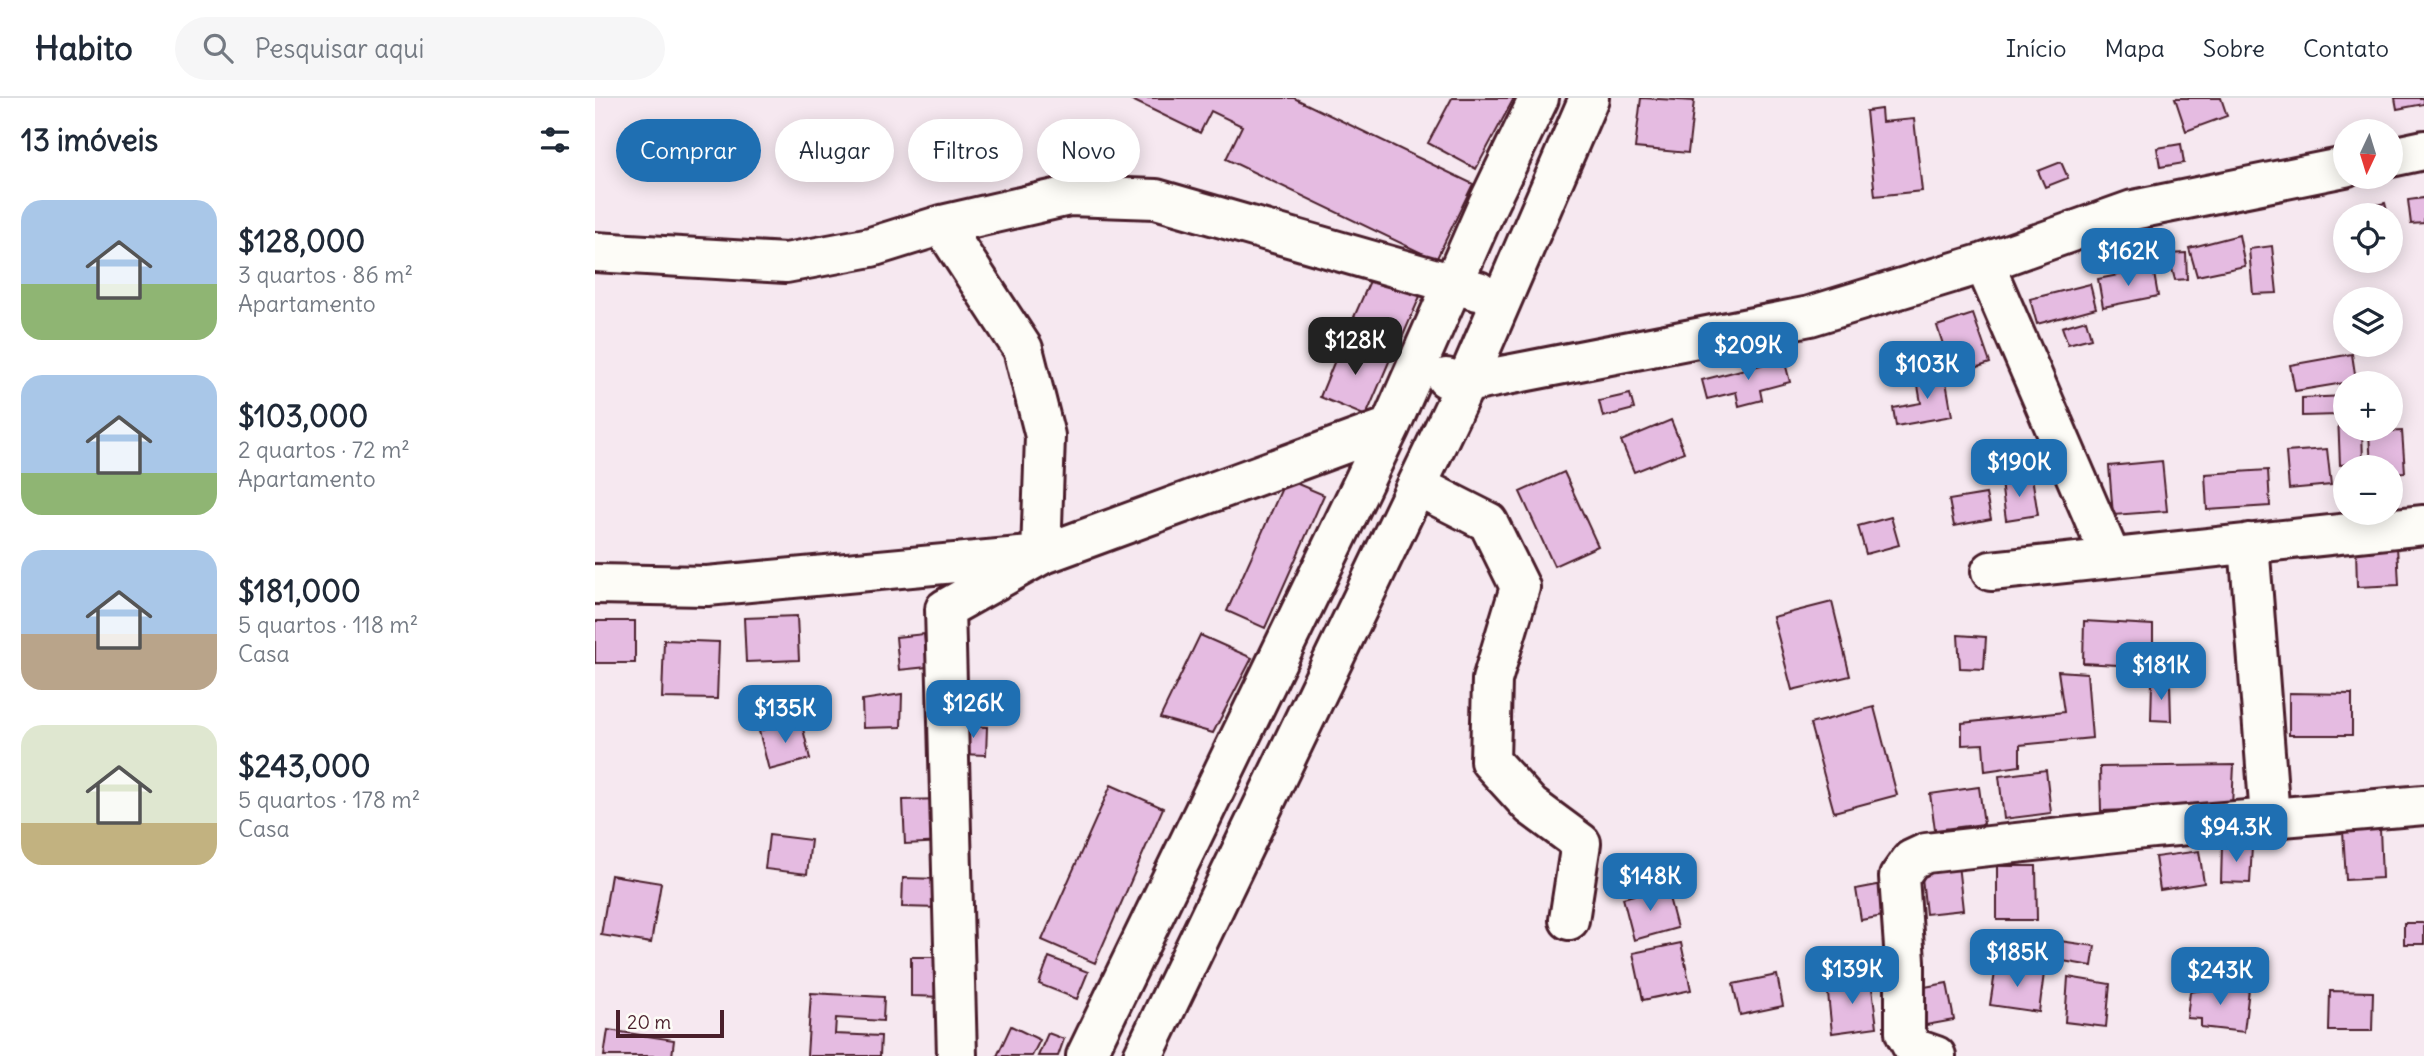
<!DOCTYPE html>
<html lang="pt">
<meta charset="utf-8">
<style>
:root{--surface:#fff;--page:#f6f6f7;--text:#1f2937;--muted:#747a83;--line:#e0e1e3;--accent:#1f6fb2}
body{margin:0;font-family:Delius,sans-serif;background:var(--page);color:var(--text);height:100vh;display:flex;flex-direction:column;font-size:26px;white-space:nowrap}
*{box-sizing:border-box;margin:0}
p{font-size:23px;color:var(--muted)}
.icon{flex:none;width:38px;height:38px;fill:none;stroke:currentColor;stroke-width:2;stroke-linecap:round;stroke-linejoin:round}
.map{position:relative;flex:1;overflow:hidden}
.drawer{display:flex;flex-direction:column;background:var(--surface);width:595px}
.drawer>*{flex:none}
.guide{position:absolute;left:21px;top:21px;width:665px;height:63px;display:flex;gap:14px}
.needle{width:46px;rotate:184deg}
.buttons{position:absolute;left:1738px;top:21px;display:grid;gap:14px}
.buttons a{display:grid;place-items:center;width:70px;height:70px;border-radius:50%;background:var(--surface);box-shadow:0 4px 18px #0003;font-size:35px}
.scale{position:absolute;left:21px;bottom:18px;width:108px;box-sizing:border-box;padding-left:7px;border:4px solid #4a1f2b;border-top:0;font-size:19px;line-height:24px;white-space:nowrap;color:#4a1f2b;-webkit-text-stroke:5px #fdfcf7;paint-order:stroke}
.price{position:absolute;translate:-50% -60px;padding:0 16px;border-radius:14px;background:var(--accent);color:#fff;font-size:23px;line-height:46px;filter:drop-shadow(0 2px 4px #0008)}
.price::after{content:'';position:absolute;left:50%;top:42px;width:21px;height:16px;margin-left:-10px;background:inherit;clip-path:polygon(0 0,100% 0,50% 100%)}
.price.current{background:#222;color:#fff}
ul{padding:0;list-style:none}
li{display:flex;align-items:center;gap:21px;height:175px;padding:0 21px}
li span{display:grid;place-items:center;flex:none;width:196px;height:140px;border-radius:21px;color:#555}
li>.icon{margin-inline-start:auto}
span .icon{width:84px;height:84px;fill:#fffc;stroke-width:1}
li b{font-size:30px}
h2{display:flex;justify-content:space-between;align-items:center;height:84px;padding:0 21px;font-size:30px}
.pill{padding:0 24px;border-radius:32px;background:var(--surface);box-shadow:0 4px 18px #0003;font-size:24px;line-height:63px}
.pill.current{background:var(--accent);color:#fff}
header{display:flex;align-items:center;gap:42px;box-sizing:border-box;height:98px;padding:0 35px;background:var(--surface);border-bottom:2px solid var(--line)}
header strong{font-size:33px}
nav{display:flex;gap:38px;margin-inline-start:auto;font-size:24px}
.search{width:490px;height:63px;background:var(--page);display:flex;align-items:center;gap:18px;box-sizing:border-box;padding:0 24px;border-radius:38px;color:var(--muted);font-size:26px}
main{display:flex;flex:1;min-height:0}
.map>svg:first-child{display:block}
.building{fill:#e5bbe1;stroke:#4a1f2b;stroke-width:2}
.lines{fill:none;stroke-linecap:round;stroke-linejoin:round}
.minor-casing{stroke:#4a1f2b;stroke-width:44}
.minor{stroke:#fdfcf7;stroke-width:38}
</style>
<header>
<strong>Habito</strong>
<div class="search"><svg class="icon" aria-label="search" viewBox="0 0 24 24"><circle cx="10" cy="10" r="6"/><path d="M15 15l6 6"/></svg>Pesquisar aqui</div>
<nav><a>Início</a><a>Mapa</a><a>Sobre</a><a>Contato</a></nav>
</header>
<main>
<section class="drawer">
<h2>13 imóveis<svg class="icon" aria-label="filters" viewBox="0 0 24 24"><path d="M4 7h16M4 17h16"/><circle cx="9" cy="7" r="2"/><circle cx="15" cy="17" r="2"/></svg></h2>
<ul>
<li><span style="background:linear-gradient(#a9c7e8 60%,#8fb573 0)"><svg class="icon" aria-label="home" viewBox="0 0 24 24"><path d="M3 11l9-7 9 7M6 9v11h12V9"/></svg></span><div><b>$128,000</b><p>3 quartos · 86 m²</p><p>Apartamento</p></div></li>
<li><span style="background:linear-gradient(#a9c7e8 70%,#8fb573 0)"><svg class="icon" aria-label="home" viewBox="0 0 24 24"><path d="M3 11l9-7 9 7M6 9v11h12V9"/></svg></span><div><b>$103,000</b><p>2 quartos · 72 m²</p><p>Apartamento</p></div></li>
<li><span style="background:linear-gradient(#a9c7e8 60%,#b9a48a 0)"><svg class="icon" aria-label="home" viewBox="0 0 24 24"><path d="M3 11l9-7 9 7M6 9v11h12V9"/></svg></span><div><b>$181,000</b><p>5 quartos · 118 m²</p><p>Casa</p></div></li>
<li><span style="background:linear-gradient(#dfe7d0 70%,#c2b280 0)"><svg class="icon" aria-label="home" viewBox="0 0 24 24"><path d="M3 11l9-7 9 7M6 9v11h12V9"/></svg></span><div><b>$243,000</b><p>5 quartos · 178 m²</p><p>Casa</p></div></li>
</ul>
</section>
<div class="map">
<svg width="1829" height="958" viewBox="0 0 1829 958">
<rect width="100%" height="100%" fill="#f6e8f0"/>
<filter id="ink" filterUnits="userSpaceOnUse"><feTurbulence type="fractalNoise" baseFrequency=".0143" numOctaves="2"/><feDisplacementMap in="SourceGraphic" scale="14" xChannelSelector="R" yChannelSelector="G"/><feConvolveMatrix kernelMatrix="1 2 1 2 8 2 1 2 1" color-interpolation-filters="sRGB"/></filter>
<g filter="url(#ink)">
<path class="building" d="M533,0H699L878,86L841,162L631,61L647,28L616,13L605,35Z
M857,0H919L881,71L833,45Z
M1046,0L1099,3L1093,55L1040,50Z
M1580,0H1626L1632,18L1591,33Z
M1800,0H1829V6L1802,11Z
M1286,11L1287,24L1319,21L1327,93L1280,98L1271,13Z
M1586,46L1589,65L1565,69L1562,50Z
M1466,64L1473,80L1450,89L1443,73Z
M1829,100V125L1816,126L1813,102Z
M1790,105L1793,117H1750V114Z
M1644,137L1650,168L1602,178L1594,150Z
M1677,148L1682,195L1658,196L1654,151Z
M1591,155L1592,181L1580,182L1573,156Z
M1558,170L1563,198L1508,209L1503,181Z
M778,176L826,196L807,240L759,219Z
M1495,186L1501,210L1442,226L1435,201Z
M1378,216L1395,265L1358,277L1342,228Z
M1491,222L1496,240L1473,246L1467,229Z
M749,240L796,259L771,318L725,299Z
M1757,256L1761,283L1700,293L1695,267Z
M1189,261L1195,284L1165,292L1167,302L1144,308L1141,294L1112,301L1107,282Z
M1349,272L1357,318L1301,328L1298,310L1326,305L1321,276Z
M1035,296L1039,311L1008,319L1004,303Z
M1750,298V331H1767L1768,365L1745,367L1743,317L1707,318V300Z
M1076,322L1089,354L1039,374L1026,343Z
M1807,333L1810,374L1796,375V369H1776L1774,335Z
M1732,351L1736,387L1694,391L1691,354Z
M1567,363L1572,413L1518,417L1514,368Z
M1673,372L1675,408L1612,412L1610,376Z
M969,374L1003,448L959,468L925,394Z
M1437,379L1443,417L1411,422L1406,384Z
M691,381L729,397L670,530L632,513Z
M1391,396L1396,421L1359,428L1354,402Z
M1296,419L1304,447L1271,456L1263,428Z
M1802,448L1804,487L1762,489L1761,450Z
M1237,504L1255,578L1197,592L1178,519Z
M202,518L204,562L151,564L149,520Z
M0,523H40V565H0Z
M1489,523L1558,527V569L1488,565Z
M329,536L332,569L304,572L301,539Z
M605,537L657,560L618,635L565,620Z
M1363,537L1391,539L1389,571L1365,570Z
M69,542L124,544L122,601L67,600Z
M1463,573L1492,575L1497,640L1425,647V668L1390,673L1388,646L1367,647V625L1469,614Z
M1557,585L1575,586L1576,623L1556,622Z
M1694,595L1757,596V637H1694Z
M307,596L306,629L268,630L267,602Z
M1279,609L1302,697L1239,714L1215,626Z
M206,622L215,661L174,672L164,633Z
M366,628L392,629L391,657L365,656Z
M1639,667L1637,708L1506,713L1505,669Z
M1451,672L1456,715L1409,721L1404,678Z
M516,687L568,710L500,865L447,842Z
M1384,689L1389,726L1340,732L1335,696Z
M348,701L349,744L310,746L308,702Z
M1785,731L1787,780L1751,782L1748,733Z
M174,737L216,742L212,776L170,771Z
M1627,747L1657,748L1655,785L1626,784Z
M1604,753L1609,785L1565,792L1560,759Z
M1363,766L1368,812L1331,816L1326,770Z
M1402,768H1441L1442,822H1402Z
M16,777L66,785L56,845L6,837Z
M308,780L345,781L344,810L307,809Z
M1293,785L1299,816L1266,822L1261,791Z
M1071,788L1082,830L1039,842L1028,800Z
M1809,825H1829V846H1809Z
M1465,843L1500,848L1497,868L1462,862Z
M1086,845L1096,892L1048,902L1038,855Z
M316,859H352L351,899L316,898Z
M454,859L493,874L482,901L444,886Z
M1401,868L1449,875L1444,914L1395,907Z
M1182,877L1188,908L1145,917L1138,886Z
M1473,879L1515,886L1511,929L1470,924Z
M1276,882L1282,929L1237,935L1232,886Z
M1352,885L1359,922L1331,927L1324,890Z
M1608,886L1654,891L1649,934L1606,929V921L1592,920L1595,894L1608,892Z
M1735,893L1778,894L1777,933H1734Z
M216,895L289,899L288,923L241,920L240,936L286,938L285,958H212Z
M416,928L445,942L437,958H402Z
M13,932L79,942L77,958H9Z
M453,935L469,941L463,958H443Z"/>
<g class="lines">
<defs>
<path id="minor" d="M1796,59L1829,52
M347,127L428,251L450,338L446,457L350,511L362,958
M0,154L191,165L276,149L347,127L474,98L561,101L883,193
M1389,165L1516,460
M851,280L871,285L1215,218L1389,165L1538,112L1750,69
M822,388L893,424L925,489L897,582L895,663L936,708L986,745L974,822
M1654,445L1675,720
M1396,473L1829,427
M0,486L112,488L446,457L795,329
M491,958L795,329L893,106L944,0
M548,958L871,285L994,0
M1341,958L1318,950L1310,935V863L1304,779L1316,762L1331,755L1558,730L1829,707"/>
</defs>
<use href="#minor" class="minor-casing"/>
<use href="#minor" class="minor"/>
</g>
</g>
</svg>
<div class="buttons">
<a><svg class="needle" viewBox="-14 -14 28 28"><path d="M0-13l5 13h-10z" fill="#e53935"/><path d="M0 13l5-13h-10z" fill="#747a83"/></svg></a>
<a><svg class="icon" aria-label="locate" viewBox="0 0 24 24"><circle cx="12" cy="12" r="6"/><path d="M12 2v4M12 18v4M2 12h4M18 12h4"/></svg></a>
<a><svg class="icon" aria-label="layers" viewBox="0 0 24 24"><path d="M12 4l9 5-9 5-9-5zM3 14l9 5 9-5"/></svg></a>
<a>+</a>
<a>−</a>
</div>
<div class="scale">20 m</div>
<b class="price" style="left:1533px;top:190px">$162K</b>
<b class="price current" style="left:760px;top:279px">$128K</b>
<b class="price" style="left:1153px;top:284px">$209K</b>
<b class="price" style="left:1332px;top:303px">$103K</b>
<b class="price" style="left:1424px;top:401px">$190K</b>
<b class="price" style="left:1566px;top:604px">$181K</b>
<b class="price" style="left:378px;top:642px">$126K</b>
<b class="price" style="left:190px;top:647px">$135K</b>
<b class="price" style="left:1641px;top:766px">$94.3K</b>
<b class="price" style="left:1055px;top:815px">$148K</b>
<b class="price" style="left:1422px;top:891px">$185K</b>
<b class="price" style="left:1257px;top:908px">$139K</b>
<b class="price" style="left:1625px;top:909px">$243K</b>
<div class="guide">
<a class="pill current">Comprar</a>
<a class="pill">Alugar</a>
<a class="pill">Filtros</a>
<a class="pill">Novo</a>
</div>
</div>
</main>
